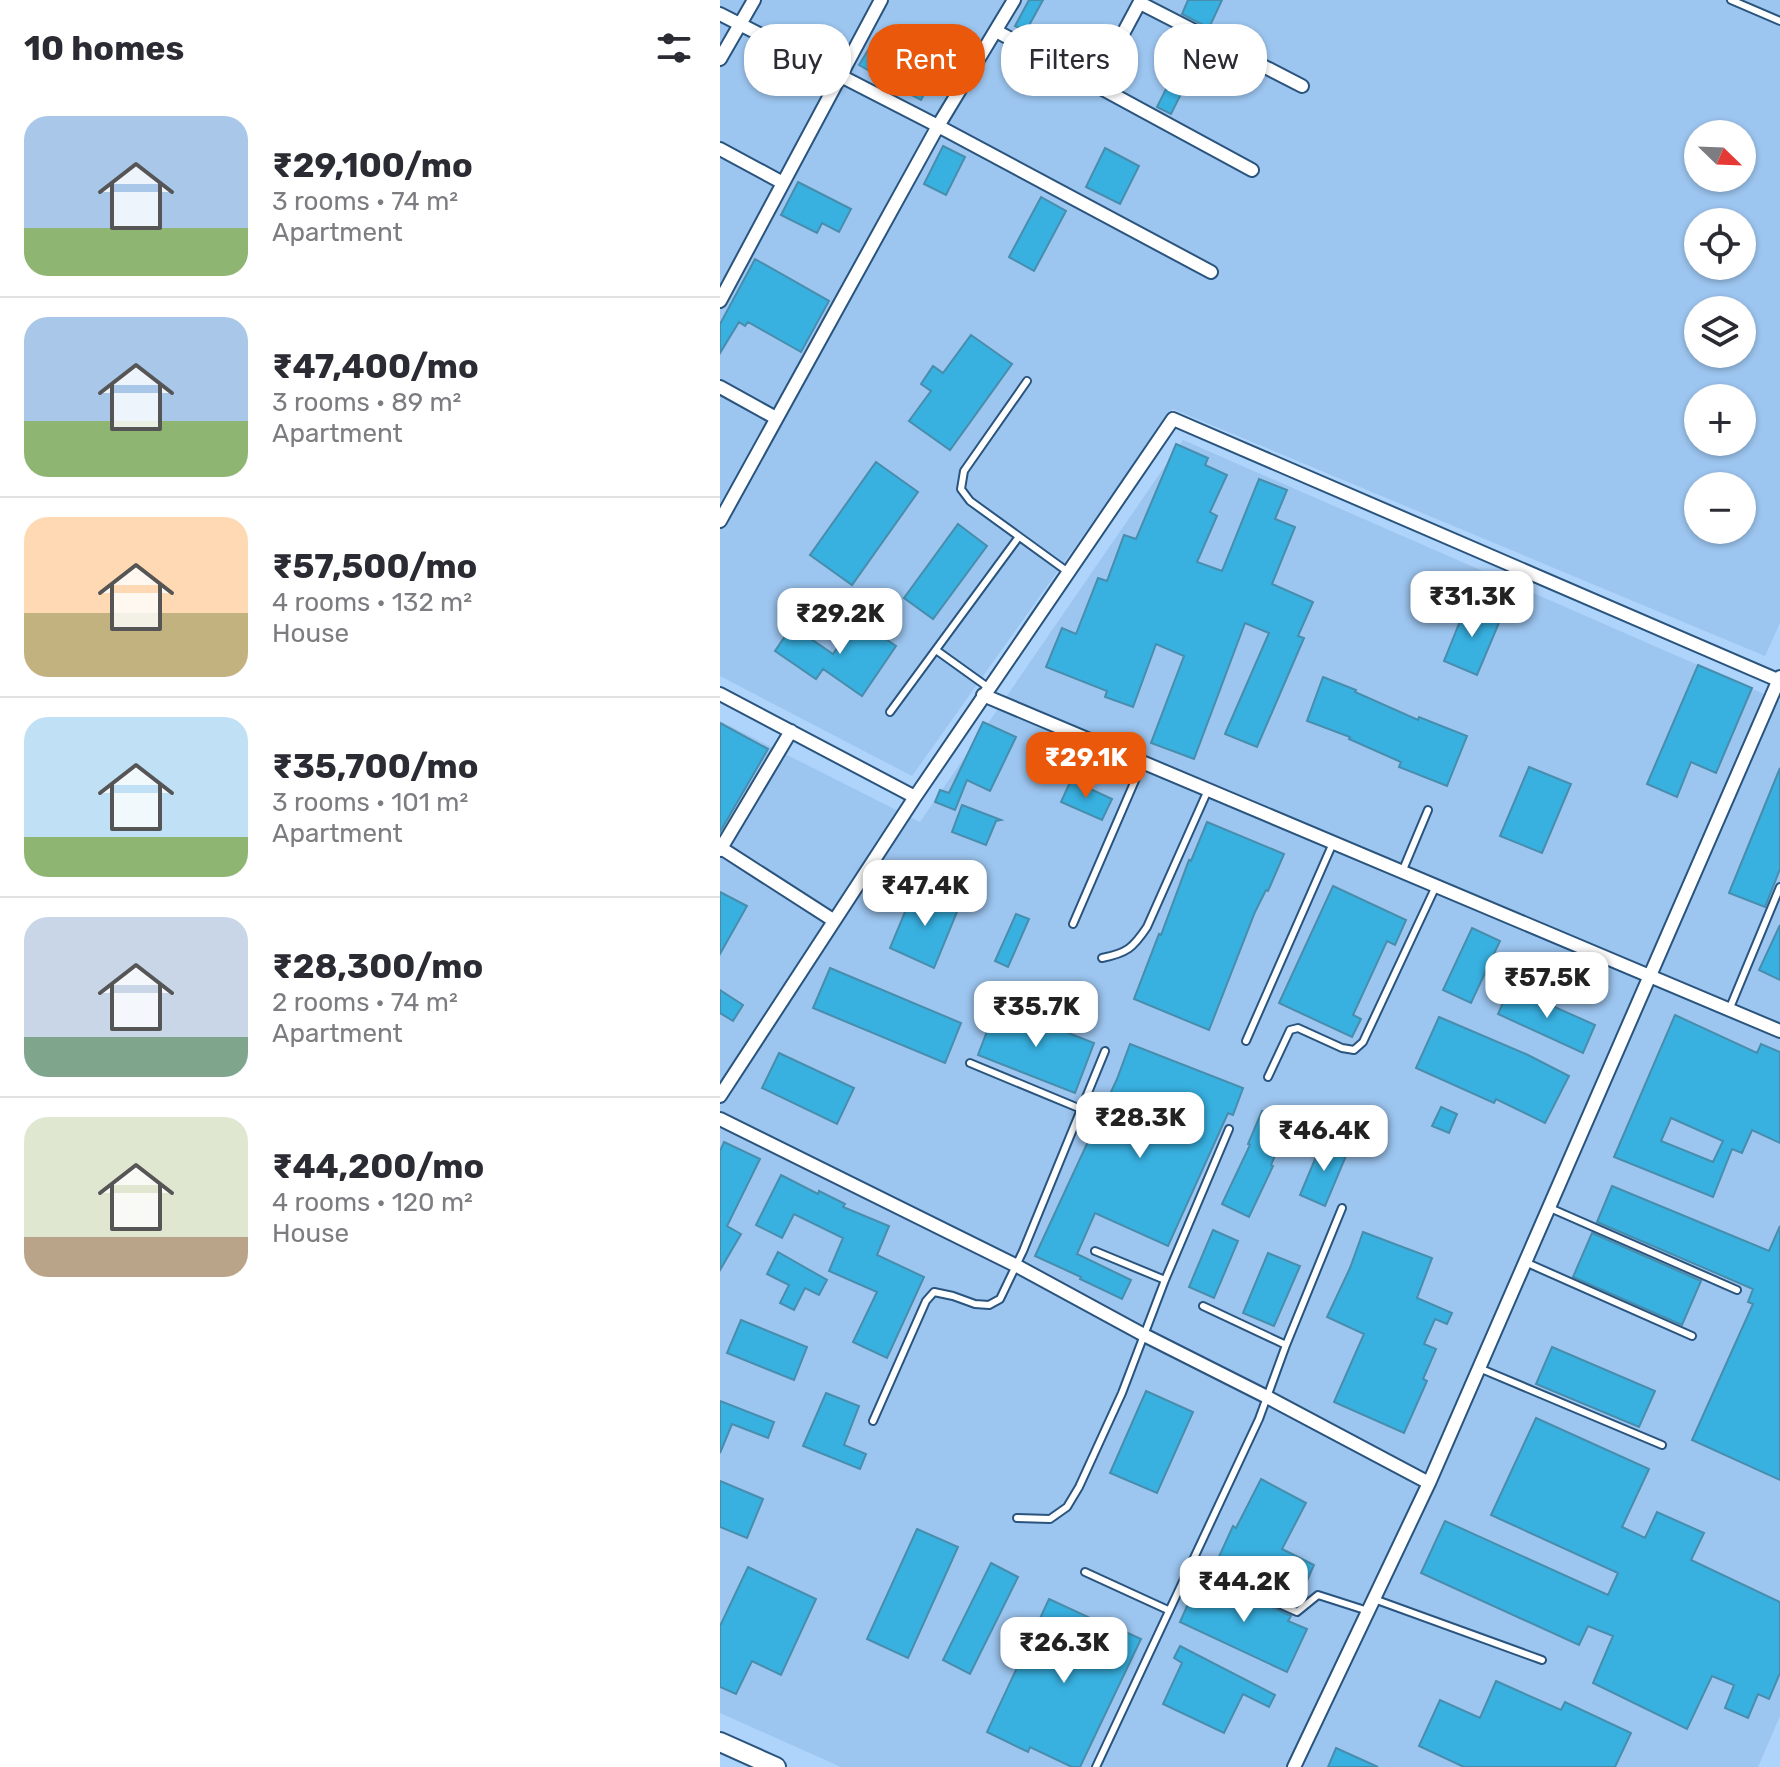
<!DOCTYPE html>
<meta charset="utf-8">
<style>
:root{--surface:#fff;--page:#f7f7f7;--text:#2b2b33;--muted:#7c7c81;--line:#e1e1e2;--accent:#ea580c}
body{margin:0;font-family:Rubik,sans-serif;background:var(--page);color:var(--text);height:100vh;display:flex;flex-direction:column;font-size:30px;white-space:nowrap}
*{box-sizing:border-box;margin:0}
p{font-size:26px;color:var(--muted)}
.icon{flex:none;width:44px;height:44px;fill:none;stroke:currentColor;stroke-width:2;stroke-linecap:round;stroke-linejoin:round}
.map{position:relative;flex:1;overflow:hidden}
.details{display:flex;flex-direction:column;background:var(--surface);width:720px}
.details>*{flex:none}
.banner{position:absolute;left:24px;top:24px;width:760px;height:72px;display:flex;gap:16px}
.needle{width:52px;rotate:113deg}
.fabs{position:absolute;left:964px;top:120px;display:grid;gap:16px}
.fabs a{display:grid;place-items:center;width:72px;height:72px;border-radius:50%;background:var(--surface);box-shadow:0 2px 6px #0004;font-size:40px}
.price{position:absolute;translate:-50% -68px;padding:0 18px;border-radius:16px;background:#fff;color:#222;font-size:26px;line-height:52px;filter:drop-shadow(0 2px 4px #0008)}
.price::after{content:'';position:absolute;left:50%;top:48px;width:24px;height:18px;margin-left:-12px;background:inherit;clip-path:polygon(0 0,100% 0,50% 100%)}
.price.selected{background:var(--accent);color:#fff}
ul{padding:0;list-style:none}
li{display:flex;align-items:center;gap:24px;height:200px;padding:0 24px}
li+li{border-top:2px solid var(--line)}
li span{display:grid;place-items:center;flex:none;width:224px;height:160px;border-radius:24px;color:#555}
li>.icon{margin-inline-start:auto}
span .icon{width:96px;height:96px;fill:#fffc;stroke-width:1}
li b{font-size:34px}
h2{display:flex;justify-content:space-between;align-items:center;height:96px;padding:0 24px;font-size:34px}
.tag{padding:0 28px;border-radius:32px;background:var(--surface);box-shadow:0 2px 6px #0004;font-size:28px;line-height:72px}
.tag.selected{background:var(--accent);color:#fff}
main{display:flex;flex:1;min-height:0}
.map>svg:first-child{display:block}
.built{fill:#9cc5ef;fill-rule:evenodd}
.building{fill:#38b1e1;stroke:#488dad;stroke-width:2;fill-rule:evenodd}
.lines{fill:none;stroke-linecap:round;stroke-linejoin:round}
.lane-casing{stroke:#29547e;stroke-width:10}
.street-casing{stroke:#29547e;stroke-width:16}
.secondary-casing{stroke:#29547e;stroke-width:22}
.lane{stroke:#fff;stroke-width:6}
.street{stroke:#fff;stroke-width:12}
.secondary{stroke:#fff;stroke-width:18}
</style>
<main>
<section class="details">
<h2>10 homes<svg class="icon" aria-label="filters" viewBox="0 0 24 24"><path d="M4 7h16M4 17h16"/><circle cx="9" cy="7" r="2"/><circle cx="15" cy="17" r="2"/></svg></h2>
<ul>
<li><span style="background:linear-gradient(#a9c7e8 70%,#8fb573 0)"><svg class="icon" aria-label="home" viewBox="0 0 24 24"><path d="M3 11l9-7 9 7M6 9v11h12V9"/></svg></span><div><b>₹29,100/mo</b><p>3 rooms · 74 m²</p><p>Apartment</p></div></li>
<li><span style="background:linear-gradient(#a9c7e8 65%,#8fb573 0)"><svg class="icon" aria-label="home" viewBox="0 0 24 24"><path d="M3 11l9-7 9 7M6 9v11h12V9"/></svg></span><div><b>₹47,400/mo</b><p>3 rooms · 89 m²</p><p>Apartment</p></div></li>
<li><span style="background:linear-gradient(#ffd9b3 60%,#c2b280 0)"><svg class="icon" aria-label="home" viewBox="0 0 24 24"><path d="M3 11l9-7 9 7M6 9v11h12V9"/></svg></span><div><b>₹57,500/mo</b><p>4 rooms · 132 m²</p><p>House</p></div></li>
<li><span style="background:linear-gradient(#bfe0f5 75%,#8fb573 0)"><svg class="icon" aria-label="home" viewBox="0 0 24 24"><path d="M3 11l9-7 9 7M6 9v11h12V9"/></svg></span><div><b>₹35,700/mo</b><p>3 rooms · 101 m²</p><p>Apartment</p></div></li>
<li><span style="background:linear-gradient(#c9d6e8 75%,#7fa58c 0)"><svg class="icon" aria-label="home" viewBox="0 0 24 24"><path d="M3 11l9-7 9 7M6 9v11h12V9"/></svg></span><div><b>₹28,300/mo</b><p>2 rooms · 74 m²</p><p>Apartment</p></div></li>
<li><span style="background:linear-gradient(#dfe7d0 75%,#b9a48a 0)"><svg class="icon" aria-label="home" viewBox="0 0 24 24"><path d="M3 11l9-7 9 7M6 9v11h12V9"/></svg></span><div><b>₹44,200/mo</b><p>4 rooms · 120 m²</p><p>House</p></div></li>
</ul>
</section>
<div class="map">
<svg width="1060" height="1767" viewBox="0 0 1060 1767">
<rect width="100%" height="100%" fill="#afd4fb"/>
<path class="built" d="M0,0H1060V623L1045,656L453,409L192,776L0,676ZM978,134H1022V178H978ZM978,222H1022V266H978ZM978,310H1022V354H978ZM978,398H1022V442H978ZM978,486H1022V530H978Z
M463,440L1060,701V1716L1038,1767H121L0,1713V721L200,822Z"/>
<path class="building" d="M309,0H323L306,31L295,26Z
M468,0H502L489,28L462,14Z
M158,34L179,46L160,77L139,65Z
M199,59L217,69L201,100L182,90Z
M455,71L469,78L451,114L437,107Z
M223,146L245,157L226,195L204,184Z
M385,148L419,166L400,204L366,187Z
M78,182L131,209L119,232L102,223L97,233L61,215Z
M321,197L346,211L314,271L289,257Z
M35,259L109,301L81,352L28,322L25,326L19,322L0,353V324Z
M251,335L292,364L230,450L189,421L211,391L201,384L213,366L223,373Z
M456,444L488,458L485,465L507,475L490,512L497,516L477,562L502,571L539,479L567,490L555,519L575,527L552,584L593,602L578,636L584,638L537,747L505,734L549,633L525,623L474,759L431,743L464,656L436,644L413,707L385,697L387,691L326,667L342,628L356,634L378,578L387,581L404,535L416,539Z
M156,462L198,492L132,585L90,555Z
M238,524L267,546L213,619L184,598Z
M747,604L781,618L757,675L724,661Z
M137,619L176,646L142,696L103,669L96,679L55,651L72,626L113,654Z
M978,665L1032,688L996,773L971,762L957,797L927,784Z
M603,677L636,690L635,692L698,720L699,717L747,736L727,786L679,767L681,762L629,739L630,737L587,721Z
M263,722L296,737L270,791L247,780L235,810L215,802L220,790L229,793Z
M0,723L48,749L0,832Z
M809,767L851,784L822,853L780,836Z
M1060,768V869L1045,907L1009,893Z
M351,780L392,799L382,820L341,802Z
M242,805L281,820L276,821L266,845L232,832Z
M487,822L564,854L548,891L546,890L535,912L489,1030L414,999L439,934L441,935L469,860L471,861Z
M613,886L686,920L675,945L667,941L633,1015L641,1019L632,1037L559,1003Z
M195,888L239,907L214,968L170,948Z
M0,892L27,906L0,954Z
M296,914L309,919L288,967L275,961Z
M1060,925V980L1039,970Z
M752,928L780,941L751,1003L723,990Z
M110,968L241,1023L225,1063L93,1008Z
M790,987L875,1025L863,1053L778,1014Z
M0,990L23,1005L13,1021L0,1013Z
M277,1005L374,1043L355,1093L258,1055Z
M955,1015L1037,1053L1041,1044L1060,1052V1143L1032,1130L1022,1153L1012,1149L993,1197L894,1157ZM951,1118L1003,1141L993,1162L941,1141Z
M719,1017L806,1054L849,1076L825,1123L776,1099L774,1103L696,1068Z
M410,1044L523,1088L513,1115L508,1113L448,1246L375,1213L357,1254L411,1280L402,1299L360,1279L361,1277L315,1256L397,1079Z
M59,1053L134,1088L117,1124L42,1088Z
M721,1107L737,1114L729,1133L712,1126Z
M542,1111L569,1121L551,1165L553,1166L529,1217L502,1204L530,1145L528,1144Z
M603,1140L628,1151L605,1206L580,1195Z
M4,1142L40,1159L7,1226L21,1234L0,1270V1151Z
M61,1175L98,1194L99,1191L125,1204L123,1207L169,1226L157,1255L204,1277L167,1358L133,1342L157,1292L109,1271L123,1238L74,1214L62,1238L36,1225Z
M892,1186L1049,1251L1060,1226V1480L972,1440L1033,1304L1028,1302L1033,1289L877,1222Z
M493,1230L518,1241L494,1298L469,1287Z
M643,1232L712,1258L697,1298L732,1313L727,1324L715,1319L704,1344L716,1349L703,1379L707,1381L684,1433L614,1402L644,1334L607,1317L630,1268Z
M872,1233L981,1281L962,1325L853,1277Z
M58,1252L107,1280L99,1295L85,1288L74,1310L60,1303L69,1285L47,1274Z
M548,1253L580,1266L554,1326L523,1313Z
M21,1320L87,1347L74,1380L7,1353Z
M832,1347L935,1391L919,1427L816,1384Z
M426,1391L473,1412L437,1493L390,1473Z
M106,1393L139,1406L124,1445L146,1454L140,1469L83,1446Z
M0,1401L54,1422L48,1438L12,1424L0,1453Z
M816,1418L929,1469L902,1527L925,1538L937,1512L984,1533L971,1560L1060,1602V1673L1049,1699L1038,1694L1028,1718L1005,1708L1014,1685L992,1676L967,1729L873,1683L893,1636L868,1626L859,1645L701,1573L725,1521L888,1595L898,1573L771,1515Z
M541,1479L586,1503L562,1549L594,1565L576,1605L498,1571L492,1572L513,1526L516,1528Z
M0,1481L43,1499L27,1538L0,1527Z
M197,1529L238,1547L188,1658L147,1639Z
M271,1563L298,1577L250,1674L223,1660Z
M28,1567L96,1599L61,1675L32,1661L16,1694L0,1687V1626Z
M490,1575L494,1581L571,1616L568,1621L587,1629L567,1672L460,1622L479,1579L487,1583Z
M329,1599L385,1625L386,1623L421,1639L360,1767H352L310,1747L308,1752L267,1732Z
M460,1646L555,1695L549,1707L523,1694L504,1733L443,1704L462,1663L454,1658Z
M776,1681L841,1710L845,1702L911,1733L895,1767H744L699,1746L720,1700L760,1718Z
M616,1748L658,1767H608Z"/>
<g class="lines">
<defs>
<path id="lane" d="M1011,0L1060,21
M307,381L244,471L241,489L250,501L348,572
M216,650L269,688
M170,712L298,538
M682,872L708,810
M353,924L423,762
M382,958C407,953 413,948 427,927L488,790
M1009,1010L1060,887
M526,1041L613,843
M250,1063L361,1109
M548,1077L570,1030L578,1028L622,1048L634,1050L643,1042L716,886
M830,1208L1017,1290
M375,1251L445,1280
M805,1262L972,1336
M483,1306L566,1345
M759,1368L942,1445
M153,1421L206,1301L214,1292L233,1296L255,1304L269,1305L280,1299L303,1251L385,1051
M297,1518L330,1519L347,1507L359,1487L402,1393L445,1280L509,1129
M365,1572L448,1610
M496,1576L577,1612L598,1595L648,1611
M654,1599L822,1660
M376,1767L539,1419L566,1345L622,1208"/>
<path id="street" d="M420,3L582,86
M0,14L218,126L491,272
M276,31L532,170
M0,59L34,0
M375,86L421,0
M0,149L63,183
M0,301L161,0
M0,387L56,418
M0,521L218,126L294,0
M0,694L195,797
M263,695L1060,1031
M1,848L113,920
M0,850L71,731
M0,1096L195,797L453,419L1060,681
M0,1119L297,1266L424,1335L547,1397L709,1483
M574,1767L709,1483L1060,677"/>
<path id="secondary" d="M0,1742L56,1767"/>
</defs>
<use href="#lane" class="lane-casing"/>
<use href="#street" class="street-casing"/>
<use href="#secondary" class="secondary-casing"/>
<use href="#lane" class="lane"/>
<use href="#street" class="street"/>
<use href="#secondary" class="secondary"/>
</g>
</svg>
<div class="fabs">
<a><svg class="needle" viewBox="-14 -14 28 28"><path d="M0-13l5 13h-10z" fill="#e53935"/><path d="M0 13l5-13h-10z" fill="#7c7c81"/></svg></a>
<a><svg class="icon" aria-label="locate" viewBox="0 0 24 24"><circle cx="12" cy="12" r="6"/><path d="M12 2v4M12 18v4M2 12h4M18 12h4"/></svg></a>
<a><svg class="icon" aria-label="layers" viewBox="0 0 24 24"><path d="M12 4l9 5-9 5-9-5zM3 14l9 5 9-5"/></svg></a>
<a>+</a>
<a>−</a>
</div>
<b class="price" style="left:752px;top:639px">₹31.3K</b>
<b class="price" style="left:120px;top:656px">₹29.2K</b>
<b class="price selected" style="left:366px;top:800px">₹29.1K</b>
<b class="price" style="left:205px;top:928px">₹47.4K</b>
<b class="price" style="left:827px;top:1020px">₹57.5K</b>
<b class="price" style="left:316px;top:1049px">₹35.7K</b>
<b class="price" style="left:420px;top:1160px">₹28.3K</b>
<b class="price" style="left:604px;top:1173px">₹46.4K</b>
<b class="price" style="left:524px;top:1624px">₹44.2K</b>
<b class="price" style="left:344px;top:1685px">₹26.3K</b>
<div class="banner">
<a class="tag">Buy</a>
<a class="tag selected">Rent</a>
<a class="tag">Filters</a>
<a class="tag">New</a>
</div>
</div>
</main>
